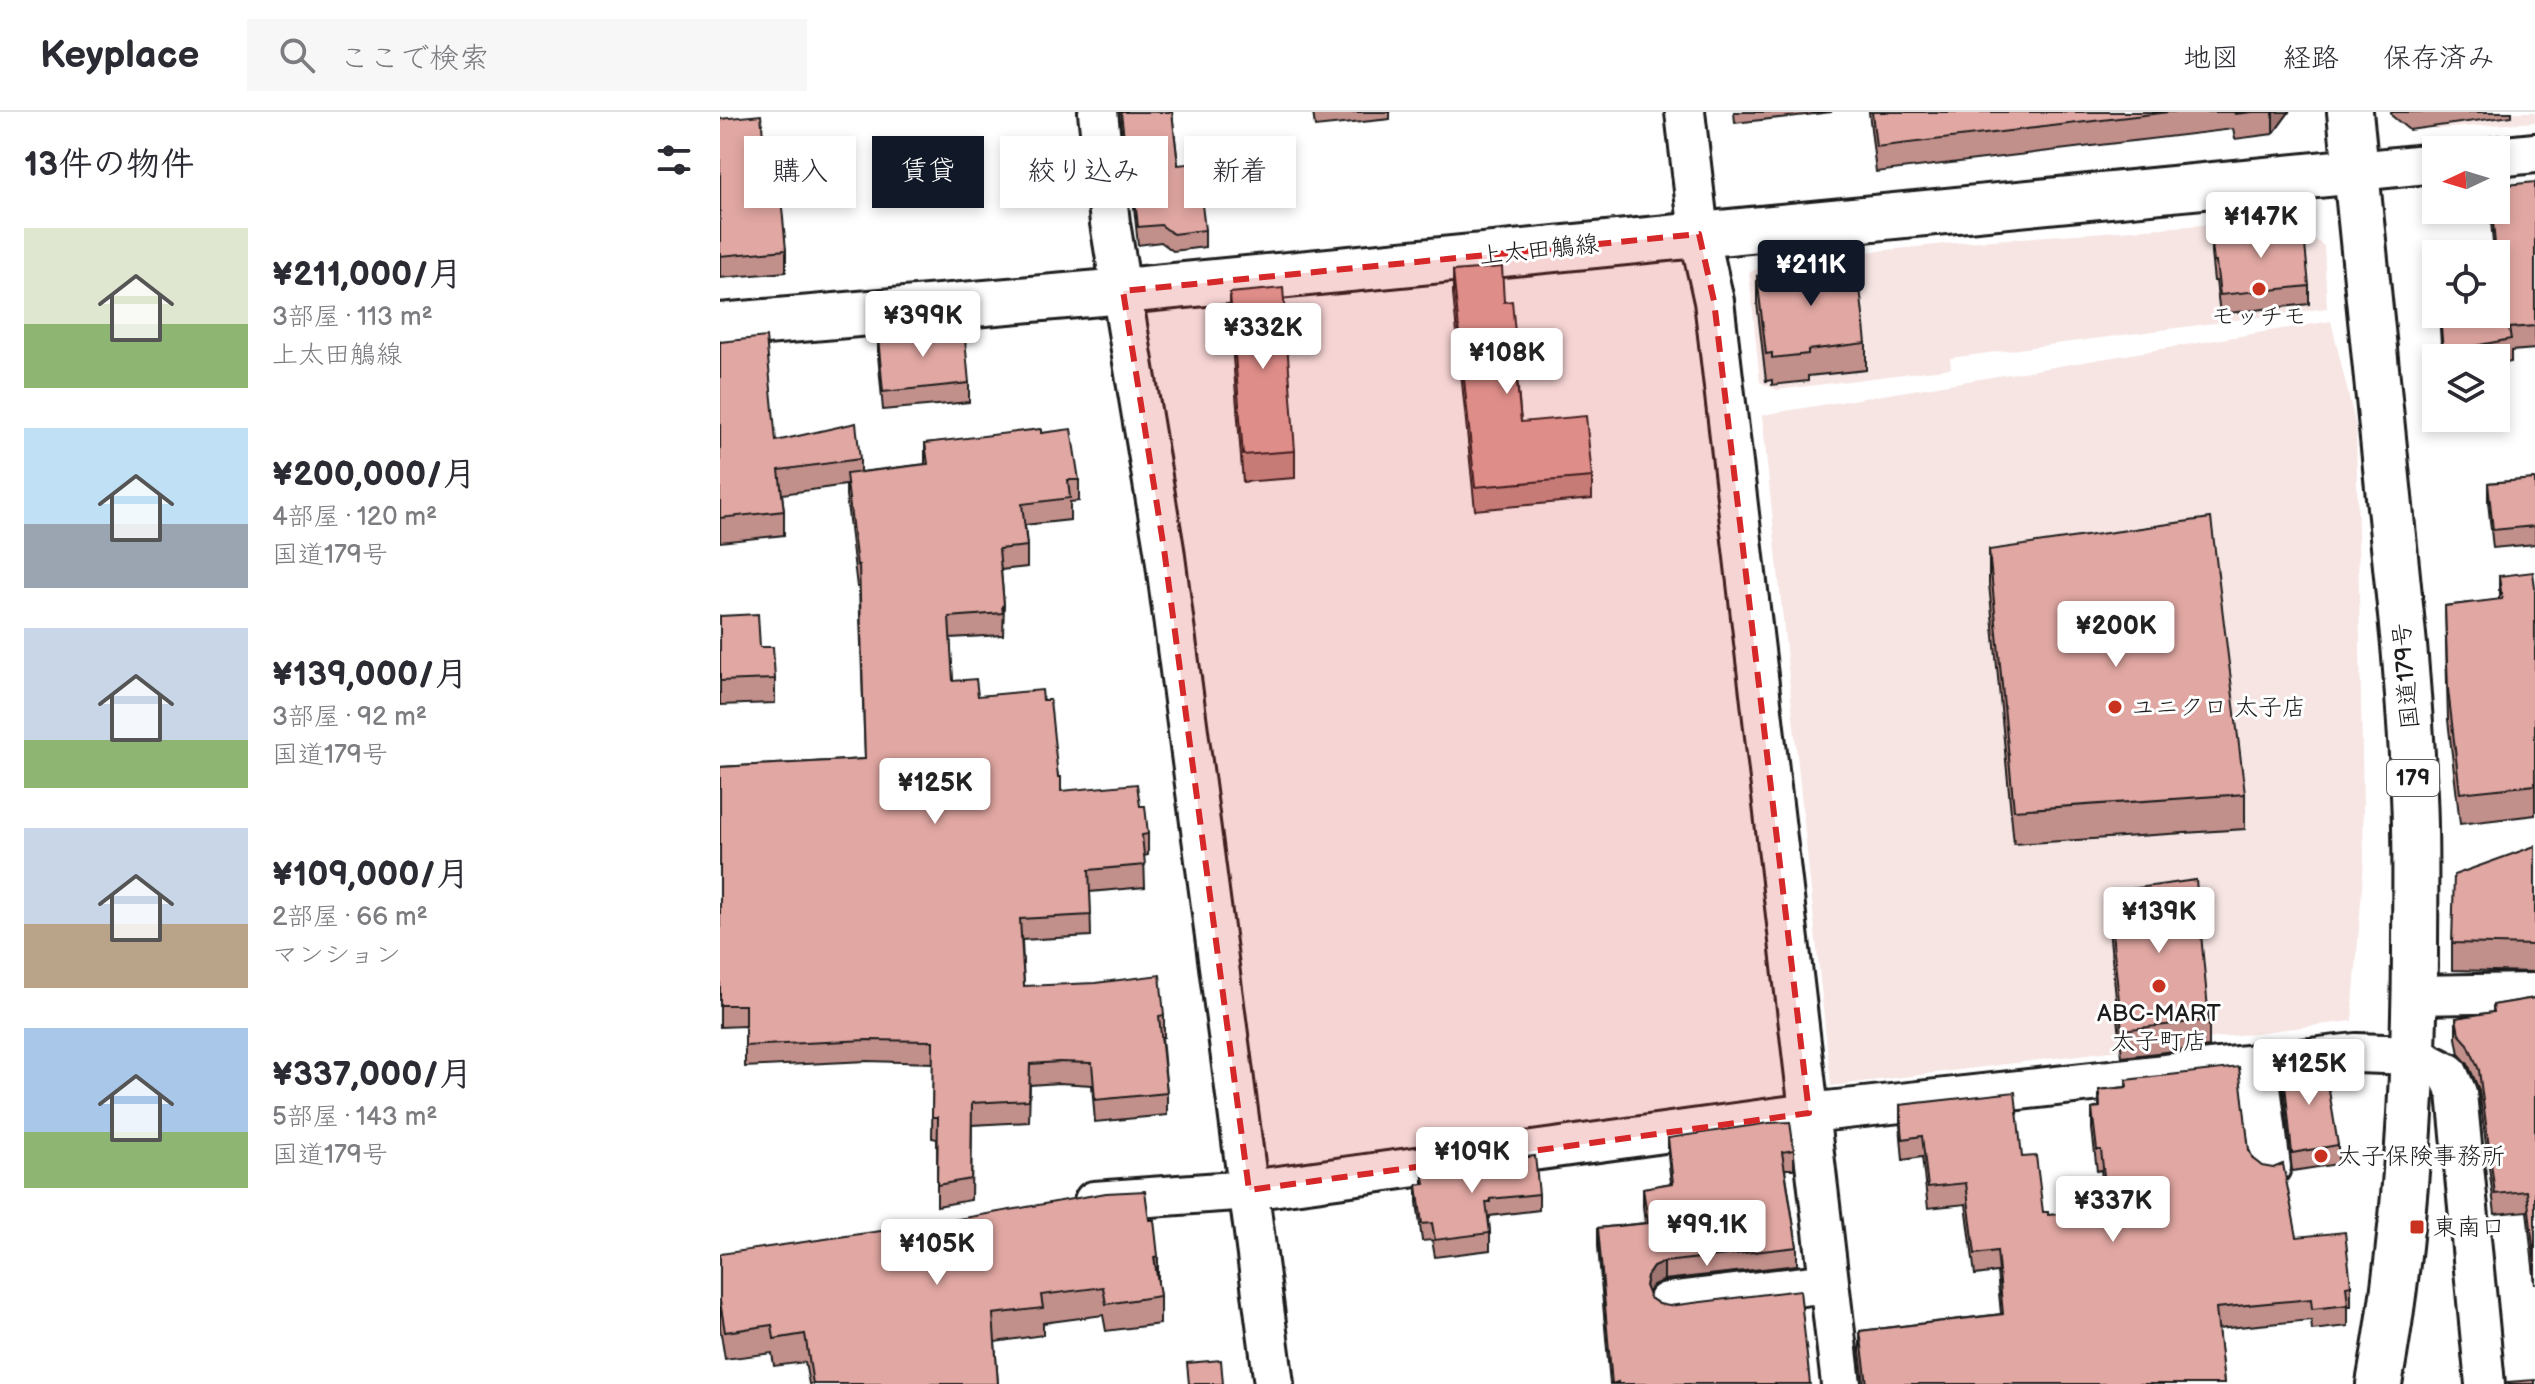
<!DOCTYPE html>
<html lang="ja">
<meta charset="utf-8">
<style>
:root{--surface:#fff;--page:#f7f7f7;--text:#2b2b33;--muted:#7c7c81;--line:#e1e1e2;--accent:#111827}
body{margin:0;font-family:"Balsamiq Sans","Klee One",sans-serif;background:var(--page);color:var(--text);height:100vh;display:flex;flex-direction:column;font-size:30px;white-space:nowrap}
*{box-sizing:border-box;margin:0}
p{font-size:26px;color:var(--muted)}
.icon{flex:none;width:44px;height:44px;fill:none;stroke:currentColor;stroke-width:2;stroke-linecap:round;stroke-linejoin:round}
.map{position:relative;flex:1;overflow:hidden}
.sheet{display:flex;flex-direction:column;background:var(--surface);width:720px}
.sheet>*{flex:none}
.banner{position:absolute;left:24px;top:24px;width:760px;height:72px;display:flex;gap:16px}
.needle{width:52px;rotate:266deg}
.buttons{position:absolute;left:1702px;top:24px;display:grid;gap:16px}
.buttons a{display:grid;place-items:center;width:88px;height:88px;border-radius:0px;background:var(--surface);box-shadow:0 4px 12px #0003;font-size:40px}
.price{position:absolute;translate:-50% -68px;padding:0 18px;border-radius:8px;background:#fff;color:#222;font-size:26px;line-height:52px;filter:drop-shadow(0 2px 4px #0008)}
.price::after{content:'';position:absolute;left:50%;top:48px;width:24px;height:18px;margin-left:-12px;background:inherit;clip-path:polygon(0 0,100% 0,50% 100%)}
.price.selected{background:var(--accent);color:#fff}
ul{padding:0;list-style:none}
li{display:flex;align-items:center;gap:24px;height:200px;padding:0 24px}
li span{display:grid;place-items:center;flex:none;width:224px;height:160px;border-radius:0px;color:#555}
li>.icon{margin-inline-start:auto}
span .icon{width:96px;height:96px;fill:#fffc;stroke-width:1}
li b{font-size:34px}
h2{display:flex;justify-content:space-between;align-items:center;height:96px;padding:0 24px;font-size:34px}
.chip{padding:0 28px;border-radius:0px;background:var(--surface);box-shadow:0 4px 12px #0003;font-size:28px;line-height:72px}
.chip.selected{background:var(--accent);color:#fff}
header{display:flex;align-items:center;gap:48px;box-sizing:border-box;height:112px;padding:0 40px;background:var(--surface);border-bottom:2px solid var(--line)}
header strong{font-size:38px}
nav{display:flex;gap:44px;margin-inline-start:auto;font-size:28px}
.search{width:560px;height:72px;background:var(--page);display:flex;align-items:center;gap:20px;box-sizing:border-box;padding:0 28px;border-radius:0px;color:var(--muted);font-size:30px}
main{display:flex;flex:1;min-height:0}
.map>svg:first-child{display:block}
.built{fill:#f6e5e3}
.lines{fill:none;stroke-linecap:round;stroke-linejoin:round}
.minor-casing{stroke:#1c1c1c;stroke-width:44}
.major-casing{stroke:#1c1c1c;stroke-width:50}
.highway-casing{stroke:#1c1c1c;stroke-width:50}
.minor{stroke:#fff;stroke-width:38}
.major{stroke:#fff;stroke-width:44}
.highway{stroke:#fff;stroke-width:44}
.wall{fill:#c2908b;stroke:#1c1c1c;stroke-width:2}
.shaded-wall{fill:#9e7571;stroke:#1c1c1c;stroke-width:2}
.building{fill:#e1a7a2;stroke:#1c1c1c;stroke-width:2}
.marked{fill:#d62828;fill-opacity:0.2;stroke:#d62828;stroke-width:6;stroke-dasharray:16 10;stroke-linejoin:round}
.poi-dot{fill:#c8321e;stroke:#fff;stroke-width:3}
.labels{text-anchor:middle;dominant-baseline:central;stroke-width:6;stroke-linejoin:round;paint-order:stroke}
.shield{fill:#fff;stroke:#606060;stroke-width:2}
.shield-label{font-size:22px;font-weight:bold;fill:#1c1c1c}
.street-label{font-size:24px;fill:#1c1c1c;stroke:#fff}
.poi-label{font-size:24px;fill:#1c1c1c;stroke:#fff;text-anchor:start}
</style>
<header>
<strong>Keyplace</strong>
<div class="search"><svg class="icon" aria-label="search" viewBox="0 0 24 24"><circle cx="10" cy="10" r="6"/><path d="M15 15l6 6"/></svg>ここで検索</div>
<nav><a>地図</a><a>経路</a><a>保存済み</a></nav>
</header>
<main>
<section class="sheet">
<h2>13件の物件<svg class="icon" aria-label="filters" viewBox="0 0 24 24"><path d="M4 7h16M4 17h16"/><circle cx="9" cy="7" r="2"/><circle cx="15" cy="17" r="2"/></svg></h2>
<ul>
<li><span style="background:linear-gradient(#dfe7d0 60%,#8fb573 0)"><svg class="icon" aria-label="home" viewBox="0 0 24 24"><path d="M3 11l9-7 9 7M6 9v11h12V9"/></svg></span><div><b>¥211,000/月</b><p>3部屋 · 113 m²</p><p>上太田鵤線</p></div></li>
<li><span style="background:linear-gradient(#bfe0f5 60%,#9aa5b1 0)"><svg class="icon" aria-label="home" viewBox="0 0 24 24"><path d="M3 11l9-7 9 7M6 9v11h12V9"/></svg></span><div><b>¥200,000/月</b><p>4部屋 · 120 m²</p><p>国道179号</p></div></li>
<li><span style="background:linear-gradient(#c9d6e8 70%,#8fb573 0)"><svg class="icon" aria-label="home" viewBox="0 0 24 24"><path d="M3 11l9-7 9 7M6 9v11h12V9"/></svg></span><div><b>¥139,000/月</b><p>3部屋 · 92 m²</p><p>国道179号</p></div></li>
<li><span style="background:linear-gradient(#c9d6e8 60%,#b9a48a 0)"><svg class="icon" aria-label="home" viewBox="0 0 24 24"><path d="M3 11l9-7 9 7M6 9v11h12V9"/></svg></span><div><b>¥109,000/月</b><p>2部屋 · 66 m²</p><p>マンション</p></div></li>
<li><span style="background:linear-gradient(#a9c7e8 65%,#8fb573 0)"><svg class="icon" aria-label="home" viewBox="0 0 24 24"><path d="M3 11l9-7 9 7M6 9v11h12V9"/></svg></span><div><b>¥337,000/月</b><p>5部屋 · 143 m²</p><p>国道179号</p></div></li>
</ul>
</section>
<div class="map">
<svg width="1815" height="1272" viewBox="0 0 1815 1272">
<rect width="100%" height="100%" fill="#fff"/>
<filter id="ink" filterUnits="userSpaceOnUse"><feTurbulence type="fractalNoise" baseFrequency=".0125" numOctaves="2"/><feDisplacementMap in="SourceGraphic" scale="16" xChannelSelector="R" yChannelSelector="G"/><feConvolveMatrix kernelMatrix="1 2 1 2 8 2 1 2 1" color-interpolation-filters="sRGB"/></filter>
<g filter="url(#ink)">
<path class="built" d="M1691,0H1815V10L1716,17Z
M1568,107L1604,134L1607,196L1230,246L1231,256L1057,278L1040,270L1029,161L1049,150L1245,130Z
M1611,209L1636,315L1644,749L1632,909L1111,974L1042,303Z"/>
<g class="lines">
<defs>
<path id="minor" d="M378,0L390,111L444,437L554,1272
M965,0L979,122L994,189L1121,1272
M1776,45L1815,41
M1637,59L1716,51
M1694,883L1815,881
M1538,950L1551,1055
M374,1089L529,1078L1089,1001L1636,941L1693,943L1728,961L1737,981L1765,1272
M947,1190L1109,1171"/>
<path id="major" d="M0,214L403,179L1637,59"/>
<path id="highway" d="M1630,0L1684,533C1689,593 1694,654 1695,715C1696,757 1695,800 1695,842C1694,987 1685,1130 1659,1272"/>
</defs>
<use href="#minor" class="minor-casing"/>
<use href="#major" class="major-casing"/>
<use href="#highway" class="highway-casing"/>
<use href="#minor" class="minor"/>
<use href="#major" class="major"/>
<use href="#highway" class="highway"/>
</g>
<path class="wall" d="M399,0H452L458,53L485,118V135L453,139L441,130L418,133L413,86L409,87Z
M593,0H670V7L595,15Z
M1014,0H1112L1015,11Z
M1149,0H1569L1553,22L1515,27L1513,17L1156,60Z
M1671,0H1792V4L1689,18L1672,4Z
M0,7L47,65L66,138V160L0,166Z
M1815,70V237L1791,239V250L1776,253V246H1722L1719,202H1776V142H1774L1770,98H1776Z
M1491,122L1589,174V192L1500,202L1496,169H1494L1491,141Z
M733,159L784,190L795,221V243L801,310L872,365V387L755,398L733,182Z
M1037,164L1146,231V258L1088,264V269L1052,273V268L1046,269L1037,191Z
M510,181L575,339V366L523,370L510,208Z
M227,218L249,271V290L163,298L158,243V225Z
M0,230L56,329L140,347V360L205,352V331L321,321L359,368V389L350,390V408L305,413L307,434V455L281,458L284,493L283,523L230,526L233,569L258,584L323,588L341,679L420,694L428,722V743L424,744L425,775L370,780L371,824L302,828L304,874L444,903V925H442L447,981V1003L375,1010L372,973L339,971L310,973L309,1010L252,1013L251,1088L217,1094V1027L212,1026L213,951L147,949L25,955V914L0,915V655L145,647L139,475H137L126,383V373L62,382L64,399V423L0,430Z
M1815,367V432L1773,436L1768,390V371Z
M1269,438L1525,682V717L1294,732L1269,472Z
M1779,464L1815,476V703L1740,712L1728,608L1725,494L1779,488Z
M0,504L40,535L55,567V591L0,593Z
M1815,734V860L1732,858V831Z
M1388,780L1489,908V935L1402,945L1388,807Z
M1815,886V1173L1807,1099L1775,1102L1759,978L1748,952L1739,942L1736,926V906L1773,900V893Z
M1563,953L1618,1033V1052L1572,1059L1563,971Z
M1406,968L1529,1038L1533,1047L1577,1125L1631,1173V1194H1628V1214L1592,1218L1591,1208L1498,1217L1504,1272H1144L1140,1240V1219L1281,1202L1277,1160L1255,1163L1246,1092L1208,1096L1202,1045L1183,1048L1180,1013V993L1302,1045L1323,1100L1328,1103L1386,1099L1381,1058L1377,1059L1372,1017V997L1379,995V978L1406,975Z
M948,1026L1074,1038V1057H1065L1077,1135V1153L944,1168L933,1173L928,1180L930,1186L939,1192L1090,1272H890L878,1134V1116L925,1111L923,1094V1076L951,1071L948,1044Z
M703,1060L819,1082V1098L770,1104V1106L769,1107L770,1121V1138L715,1145L712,1128L702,1129L697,1090V1073L703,1072Z
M0,1142L438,1172L440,1184V1212L386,1219L383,1203L323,1211V1223L275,1230L278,1272H89L85,1250L54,1254L52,1241L5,1247L0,1216Z"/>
<path class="shaded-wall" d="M1553,0H1569L1553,22Z
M438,1144V1172L434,1145Z
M944,1150V1168L933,1173L927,1182L925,1174L927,1164L933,1155Z"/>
<path class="building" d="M401,0H452L458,53L477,51L485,118L453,122L441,113L418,115L413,69H409Z
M1152,0H1449L1156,35Z
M1514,0H1533L1515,2Z
M41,3L47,65L59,64L66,138L0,144V7Z
M1815,70V214L1789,216L1791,227L1723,240L1720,202H1776V179L1779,178L1772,98H1776V74Z
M1583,112L1589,174L1500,183L1496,150H1494L1491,122Z
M1137,148L1146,231L1088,238V242L1052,246V241L1046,242L1037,164L1044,163L1043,158Z
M782,155L784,190L792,189L795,221H792L801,310L866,304L872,365L755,375L733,159Z
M563,176L575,339L523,343L510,181Z
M220,214L227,218L244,216L249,271L163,280L158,225L179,223L182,218Z
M46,225L56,329L136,311L140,347L59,358L64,399L0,406V230Z
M321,317V321L351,317L359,368H348L350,386L302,392L307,434L279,437L284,493L282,494L283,501L229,505L233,569L256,567L258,584L322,578L323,588H330L338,665H341V679L417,672L420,694H425L428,722L422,723L425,753L369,758L371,803L300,807L304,874L375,871L440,863L444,903L439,904L447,981L375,988L372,951L339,950L310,952L309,988L252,991L251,1067L217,1073L218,1005H212L213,929L147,928L25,934V893H0V655L145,647L139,453H137L126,362L208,352L205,331Z
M1815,367V414L1773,418L1768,371Z
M1491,406L1525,682L1294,698L1269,438Z
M1813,460L1815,476V673L1740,681L1728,577L1725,494L1782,487L1779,464Z
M38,502L40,535H53L55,567L0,569V504Z
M1815,734V833L1732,831L1734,763Z
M1476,768L1489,908L1402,918L1388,780Z
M1815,886V1153L1807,1079L1775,1082L1759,958L1748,932L1739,922L1736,906L1774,900L1773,893Z
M1604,948L1618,1033L1572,1041L1563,953Z
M1519,955L1529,1038L1533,1047L1542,1054L1553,1056L1563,1052L1577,1125L1625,1120L1631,1173L1626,1174L1628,1193L1592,1197L1591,1187L1496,1196L1504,1272H1147L1140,1219L1283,1202L1277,1139L1255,1142L1246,1071L1208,1075L1202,1024L1183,1027L1180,993L1295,980L1302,1045L1316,1044L1323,1100H1328V1103L1388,1099L1381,1038H1377L1372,997L1380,995L1379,978L1407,975L1406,968Z
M1070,1010L1074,1038L1062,1040L1077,1135L944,1150L933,1155L927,1164L925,1174L930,1186L939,1192L949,1194L1080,1178L1090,1272H898V1270L892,1272L878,1116L928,1111L923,1076L953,1071L948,1026L1049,1011Z
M815,1044L819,1082L770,1087V1090H766L770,1121L715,1128L712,1111L702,1112L697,1073L705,1072L703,1060Z
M425,1079L429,1108H434L438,1144L434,1145L440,1184L386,1192L383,1175L321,1183L323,1196L273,1202L278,1272H93L85,1222L54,1227L52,1213L5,1220L0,1189V1142L210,1112L386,1081Z
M501,1248L503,1272H469L467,1251Z
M1815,1268V1272H1788V1270Z"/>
</g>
<path class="marked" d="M979,122L994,189L1089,1001L529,1078L444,437L403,179Z"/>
<g class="poi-dot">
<circle cx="1539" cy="177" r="8"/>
<circle cx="1395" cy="595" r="8"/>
<circle cx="1439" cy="874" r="8"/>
<circle cx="1601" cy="1044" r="8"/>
<rect x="1689" y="1107" width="16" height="16" rx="4"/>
</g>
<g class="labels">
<rect class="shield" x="1667" y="648" width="52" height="36" rx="6"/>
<g class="shield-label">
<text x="1693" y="666">179</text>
</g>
<g class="street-label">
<text transform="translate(819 138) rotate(-6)">上太田鵤線</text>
<text transform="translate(1686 564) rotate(-95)">国道179号</text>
</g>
<g class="poi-label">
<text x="1539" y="204" text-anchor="middle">モッチモ</text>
<text x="1411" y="595">ユニクロ 太子店</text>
<text x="1439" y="901" text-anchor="middle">ABC-MART<tspan x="1439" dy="28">太子町店</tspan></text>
<text x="1617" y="1044">太子保険事務所</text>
<text x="1713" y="1115">東南口</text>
</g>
</g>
</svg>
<div class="buttons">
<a><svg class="needle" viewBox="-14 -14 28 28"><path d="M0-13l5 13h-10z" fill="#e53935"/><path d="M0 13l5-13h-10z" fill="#7c7c81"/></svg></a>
<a><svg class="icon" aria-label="locate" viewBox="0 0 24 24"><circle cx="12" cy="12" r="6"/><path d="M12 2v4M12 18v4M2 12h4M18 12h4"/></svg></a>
<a><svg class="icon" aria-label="layers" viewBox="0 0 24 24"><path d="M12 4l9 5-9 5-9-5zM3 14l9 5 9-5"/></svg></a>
</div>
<b class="price" style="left:1541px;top:148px">¥147K</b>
<b class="price selected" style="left:1091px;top:196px">¥211K</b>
<b class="price" style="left:203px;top:247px">¥399K</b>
<b class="price" style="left:543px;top:259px">¥332K</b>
<b class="price" style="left:787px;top:284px">¥108K</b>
<b class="price" style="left:1396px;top:557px">¥200K</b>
<b class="price" style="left:215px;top:714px">¥125K</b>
<b class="price" style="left:1439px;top:843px">¥139K</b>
<b class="price" style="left:1589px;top:995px">¥125K</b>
<b class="price" style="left:752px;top:1083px">¥109K</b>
<b class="price" style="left:1393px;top:1132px">¥337K</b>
<b class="price" style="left:987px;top:1156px">¥99.1K</b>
<b class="price" style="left:217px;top:1175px">¥105K</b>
<div class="banner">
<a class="chip">購入</a>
<a class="chip selected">賃貸</a>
<a class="chip">絞り込み</a>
<a class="chip">新着</a>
</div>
</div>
</main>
